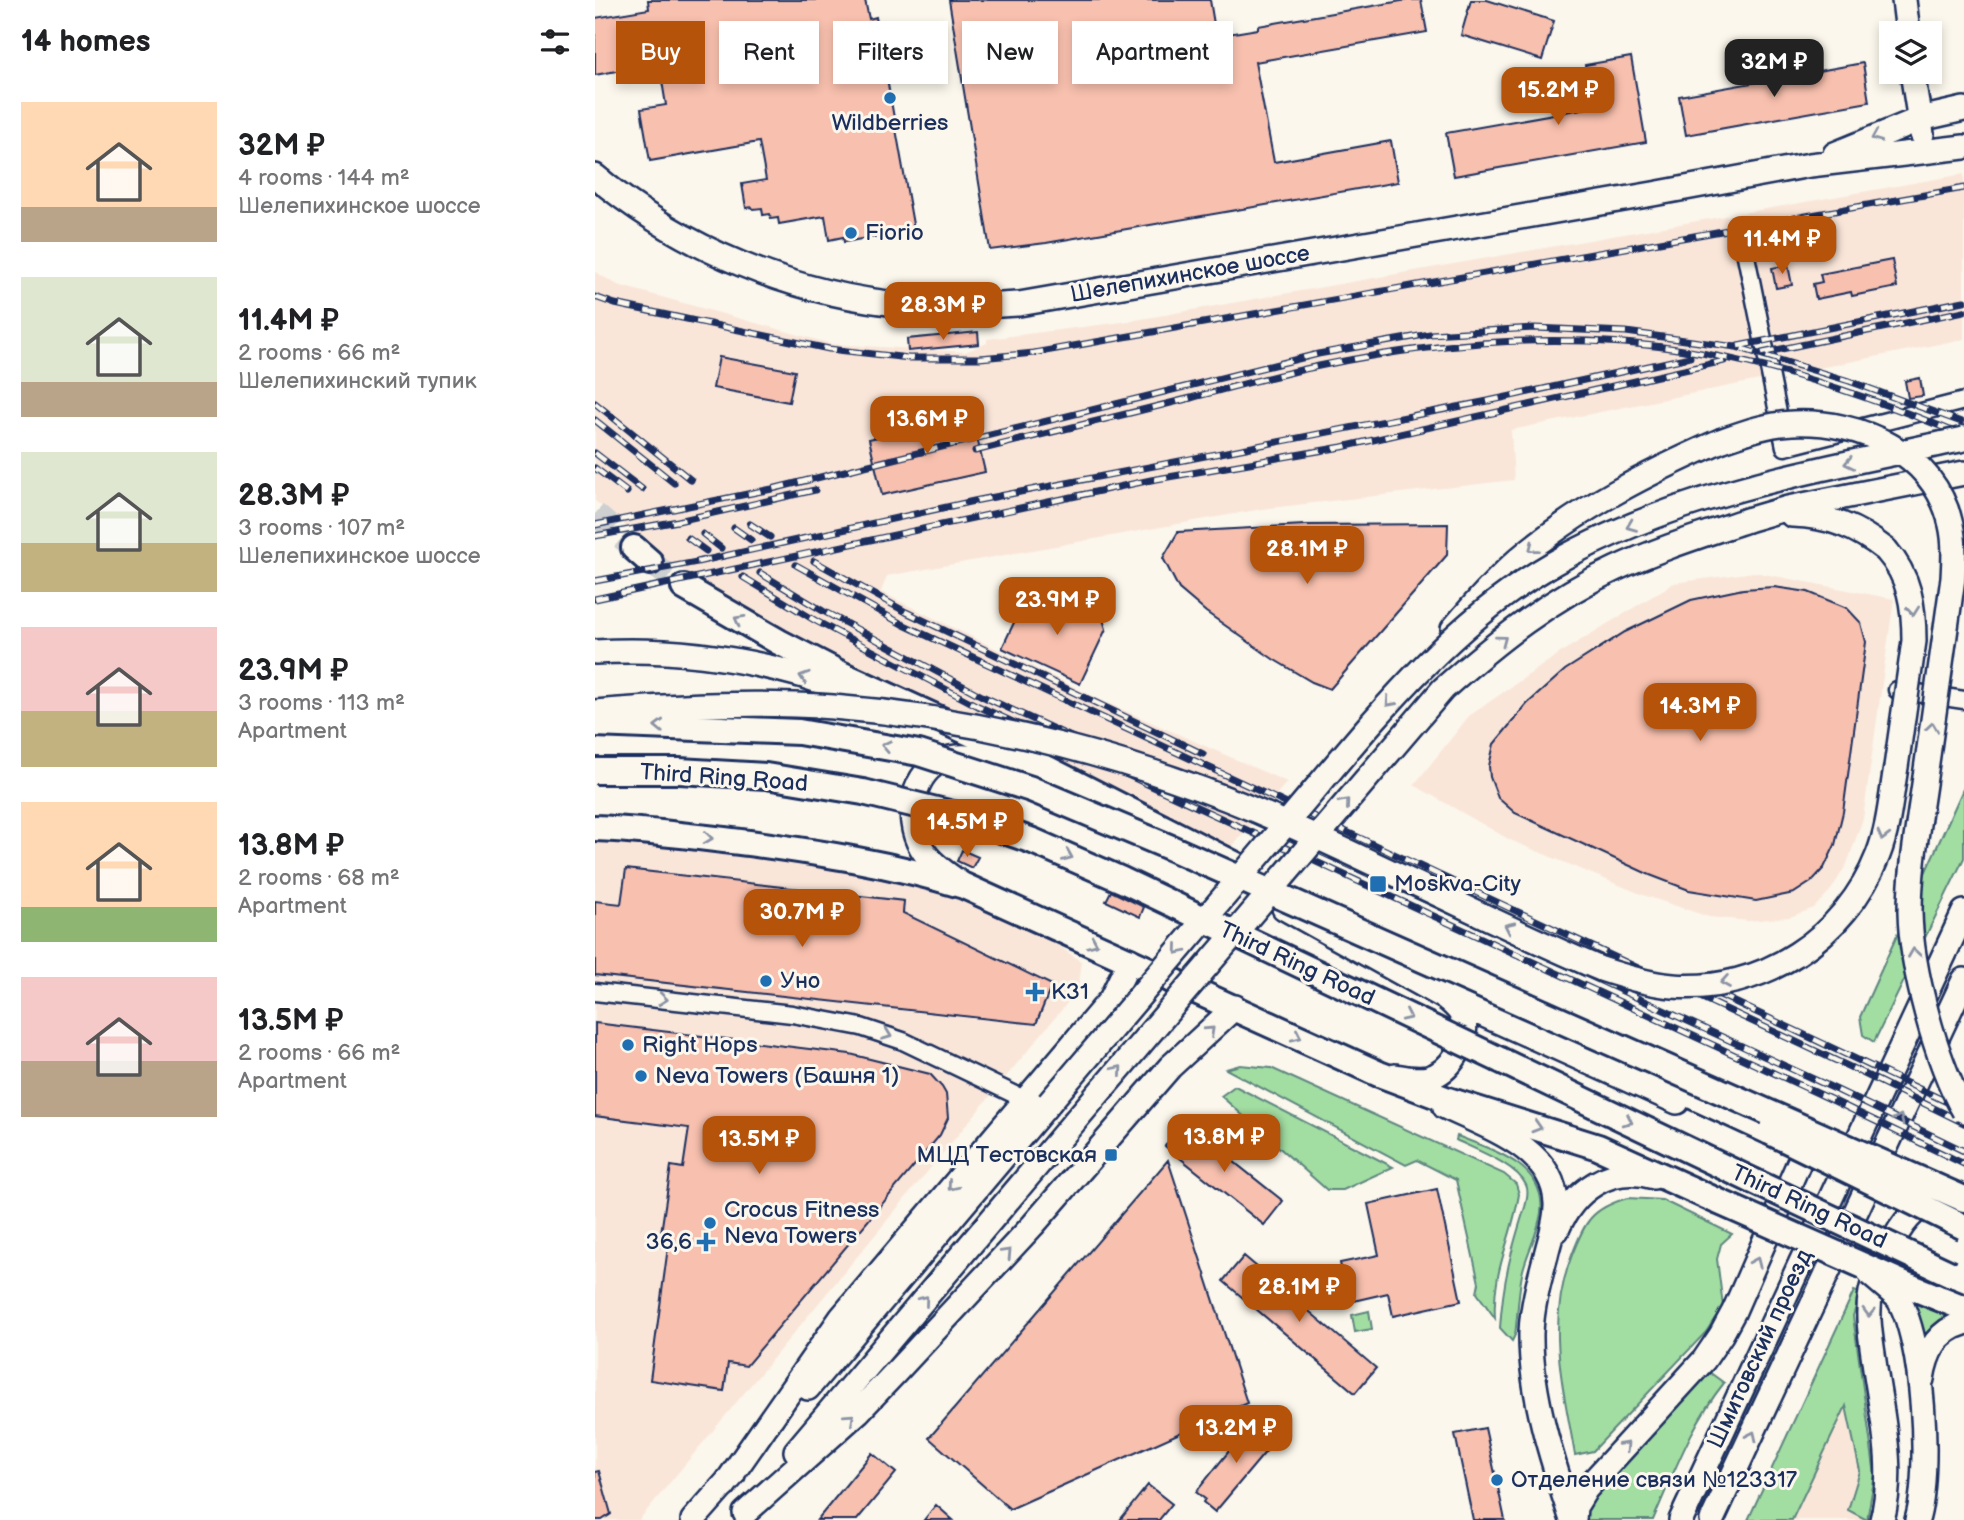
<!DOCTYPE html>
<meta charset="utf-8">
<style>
:root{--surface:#fff;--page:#f6f6f6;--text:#202124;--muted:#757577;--accent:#b45309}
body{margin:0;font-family:"Balsamiq Sans",sans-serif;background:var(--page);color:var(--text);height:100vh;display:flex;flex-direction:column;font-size:26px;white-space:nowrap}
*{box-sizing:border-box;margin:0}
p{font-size:23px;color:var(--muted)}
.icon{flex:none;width:38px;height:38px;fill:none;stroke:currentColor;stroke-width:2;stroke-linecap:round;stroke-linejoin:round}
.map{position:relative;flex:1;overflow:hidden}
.sheet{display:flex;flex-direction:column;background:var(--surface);width:595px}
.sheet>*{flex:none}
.banner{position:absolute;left:21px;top:21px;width:665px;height:63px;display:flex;gap:14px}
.tools{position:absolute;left:1284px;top:21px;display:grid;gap:14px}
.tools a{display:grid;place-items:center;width:63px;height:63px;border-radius:0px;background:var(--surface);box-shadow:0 4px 10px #0003;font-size:35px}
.price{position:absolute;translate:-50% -60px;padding:0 16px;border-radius:14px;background:var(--accent);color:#fff;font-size:23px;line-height:46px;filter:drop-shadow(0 2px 4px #0008)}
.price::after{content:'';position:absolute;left:50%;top:42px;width:21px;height:16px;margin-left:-10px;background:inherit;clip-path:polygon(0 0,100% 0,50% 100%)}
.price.selected{background:#222;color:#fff}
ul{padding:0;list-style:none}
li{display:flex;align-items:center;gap:21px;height:175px;padding:0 21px}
li span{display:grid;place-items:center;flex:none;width:196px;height:140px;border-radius:0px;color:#555}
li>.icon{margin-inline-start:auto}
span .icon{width:84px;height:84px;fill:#fffc;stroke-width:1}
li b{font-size:30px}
h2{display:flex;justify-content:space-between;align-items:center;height:84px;padding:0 21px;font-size:30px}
.pill{padding:0 24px;border-radius:0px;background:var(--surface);box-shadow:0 4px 10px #0003;font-size:24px;line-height:63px}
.pill.selected{background:var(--accent);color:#fff}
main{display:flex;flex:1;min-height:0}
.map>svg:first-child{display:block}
.built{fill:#fae6d9}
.green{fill:#a2dda2;stroke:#5e8680;stroke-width:2}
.building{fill:#f8c0ae;stroke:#1b2f5e;stroke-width:2}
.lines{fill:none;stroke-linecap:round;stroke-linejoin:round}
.primary-tunnel{stroke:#cecfd0;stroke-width:24;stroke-dasharray:24 12;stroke-linecap:butt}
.street-casing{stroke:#1b2f5e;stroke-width:21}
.secondary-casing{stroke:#1b2f5e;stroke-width:28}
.primary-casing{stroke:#1b2f5e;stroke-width:30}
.street{stroke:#fbf7ec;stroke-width:16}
.secondary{stroke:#fbf7ec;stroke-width:23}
.primary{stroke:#fbf7ec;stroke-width:24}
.rail-casing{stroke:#1b2f5e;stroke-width:7}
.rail{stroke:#fbf7ec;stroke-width:4.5;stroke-dasharray:13;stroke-linecap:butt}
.secondary-bridge-casing{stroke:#1b2f5e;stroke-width:28;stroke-linecap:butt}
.primary-bridge-casing{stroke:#1b2f5e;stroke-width:30;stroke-linecap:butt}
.secondary-bridge{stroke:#fbf7ec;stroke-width:23}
.primary-bridge{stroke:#fbf7ec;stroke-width:24}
.oneway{stroke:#8b93a5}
.poi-dot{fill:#1f6fb2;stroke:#fbf7ec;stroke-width:2.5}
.labels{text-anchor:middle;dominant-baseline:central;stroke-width:6;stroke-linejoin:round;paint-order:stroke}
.poi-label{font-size:23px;fill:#1b2f5e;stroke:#fbf7ec;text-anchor:start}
.street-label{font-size:23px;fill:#1b2f5e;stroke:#fbf7ec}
</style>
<main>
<section class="sheet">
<h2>14 homes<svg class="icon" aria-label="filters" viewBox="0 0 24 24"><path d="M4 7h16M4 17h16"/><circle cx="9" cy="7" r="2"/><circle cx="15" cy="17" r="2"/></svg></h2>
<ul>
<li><span style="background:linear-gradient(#ffd9b3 75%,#b9a48a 0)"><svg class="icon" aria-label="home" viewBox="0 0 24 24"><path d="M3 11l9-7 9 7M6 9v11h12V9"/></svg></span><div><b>32M ₽</b><p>4 rooms · 144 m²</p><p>Шелепихинское шоссе</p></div></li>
<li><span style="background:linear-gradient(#dfe7d0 75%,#b9a48a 0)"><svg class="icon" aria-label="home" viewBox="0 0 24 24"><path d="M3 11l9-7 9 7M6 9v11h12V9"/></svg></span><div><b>11.4M ₽</b><p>2 rooms · 66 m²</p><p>Шелепихинский тупик</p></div></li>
<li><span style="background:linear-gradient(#dfe7d0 65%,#c2b280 0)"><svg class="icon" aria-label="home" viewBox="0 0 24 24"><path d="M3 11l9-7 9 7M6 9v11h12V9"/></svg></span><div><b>28.3M ₽</b><p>3 rooms · 107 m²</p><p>Шелепихинское шоссе</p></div></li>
<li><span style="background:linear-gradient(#f6c9c9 60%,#c2b280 0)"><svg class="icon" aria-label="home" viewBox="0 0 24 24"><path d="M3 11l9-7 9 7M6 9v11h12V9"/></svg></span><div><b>23.9M ₽</b><p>3 rooms · 113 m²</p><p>Apartment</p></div></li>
<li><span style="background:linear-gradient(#ffd9b3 75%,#8fb573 0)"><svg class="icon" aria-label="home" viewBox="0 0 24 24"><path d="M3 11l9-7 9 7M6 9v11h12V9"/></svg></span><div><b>13.8M ₽</b><p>2 rooms · 68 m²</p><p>Apartment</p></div></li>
<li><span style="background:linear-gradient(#f6c9c9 60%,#b9a48a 0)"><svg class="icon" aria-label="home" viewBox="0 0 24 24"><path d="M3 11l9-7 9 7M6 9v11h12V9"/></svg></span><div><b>13.5M ₽</b><p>2 rooms · 66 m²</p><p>Apartment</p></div></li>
</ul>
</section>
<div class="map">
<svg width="1369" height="1520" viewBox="0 0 1369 1520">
<rect width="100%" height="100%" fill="#fbf7ec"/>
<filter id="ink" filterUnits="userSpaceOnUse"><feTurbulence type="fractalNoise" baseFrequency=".0143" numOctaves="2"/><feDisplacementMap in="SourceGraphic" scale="14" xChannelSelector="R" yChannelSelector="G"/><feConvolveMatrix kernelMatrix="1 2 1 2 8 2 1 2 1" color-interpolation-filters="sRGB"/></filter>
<g filter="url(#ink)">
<path class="built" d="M1369,174V339L916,430L919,480L667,509L292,576L286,592L501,698L692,782L637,847L154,613L72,560L0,501V272L23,285L237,344L370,352L392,343V339L535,321Z
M1159,572L1299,599L1268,819L1252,864L1236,890L1219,908L1195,917L1153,921L1114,917L1048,895L915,840L819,785L874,716L968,651L1079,583Z
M35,842L307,878L375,902L454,939L487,962L483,990L44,1520H0V843Z
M1252,1405L1265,1471L1253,1509L1272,1520H1197Z"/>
<path class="green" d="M1369,787V858L1279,1042L1268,1035L1265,1017Z
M645,1065L676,1068L909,1174L921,1184L924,1194C917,1239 897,1270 900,1318L882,1293L884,1283L861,1180L822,1160L811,1165L631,1069Z
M640,1086L798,1167L748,1190H732L626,1096Z
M862,1136C897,1150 952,1165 946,1213C943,1233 933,1251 928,1270C923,1290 923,1314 920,1335L917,1341L905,1328C908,1281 916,1251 930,1207C932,1200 934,1191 931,1185C921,1164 881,1150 861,1140Z
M1033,1198L1067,1200L1137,1234L1126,1244L1122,1259L1128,1306L1111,1332L998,1451L980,1455C968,1385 950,1324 977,1255C990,1221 997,1208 1033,1198Z
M1259,1291L1265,1293L1258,1316L1280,1475L1272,1520L1253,1510L1265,1471L1251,1406L1197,1520H1153Z
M1312,1294L1369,1315L1327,1344Z
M774,1311L777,1329L760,1332L757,1315Z
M1110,1369L1129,1383C1096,1424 1079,1473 1058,1520H988L989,1510L998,1494Z"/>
<path class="building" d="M53,0H270L274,19L281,17L319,230L249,242L248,237L234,240L230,216L184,224L183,218L176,219L175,214L168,215L167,208L158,209L157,207L151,208L147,184L171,180L164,142L55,161L46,109L71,105L64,63L0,75V18L54,9Z
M354,0H615L621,36L663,29V26L812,0H826L832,32L660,62L679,162L796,141L803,182L451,243L395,250Z
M876,0H892L959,21L947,60L866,35Z
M1036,57L1051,142L859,176L851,133L998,107L990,65Z
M1268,63L1274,102L1091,135L1084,96Z
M1297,260L1302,287L1257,296L1256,292L1221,299L1218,284L1227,282L1225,274Z
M1193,265L1197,285L1181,288L1177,268Z
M383,332L384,344L313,351L312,339Z
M124,357L200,371L194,402L118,388Z
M1325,378L1328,396L1313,398L1310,381Z
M377,416L390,472L287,495L274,439Z
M853,524L852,555L735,689L717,682L678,659L611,612L584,589L568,558L583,532L710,525Z
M1179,587L1213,592L1252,608L1266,623L1271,642L1248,812L1240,845L1229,868L1216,882L1199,893L1161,901L1094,890L1055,875L920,813L903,798L895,777L894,766L899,744L932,704L970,670L1030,632L1096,600L1148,589Z
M432,595L475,615L481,601L506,613L511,629L485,684L407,648Z
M367,850L383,857L377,868L362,861Z
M31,869L309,901L308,913L457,985L441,1024L0,975V901L26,904Z
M516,891L549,907L545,917L511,901Z
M0,1023L255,1054L335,1074L347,1087L351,1094L353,1118L345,1135L151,1366L133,1363L129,1391L55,1380L73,1247L64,1246L76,1166L88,1168L94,1128L0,1116Z
M589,1122L688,1201L669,1225L570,1146Z
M573,1160L652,1403L415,1509L334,1438Z
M842,1189L866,1301L798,1316L793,1293L754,1302L745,1263L784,1255L773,1204Z
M649,1256L781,1368L760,1393L628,1281Z
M659,1420L670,1430L672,1427L683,1437L620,1512L608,1502L610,1499L601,1492Z
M890,1428L899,1469L910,1520H878L860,1434Z
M277,1453L301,1473L262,1520H222Z
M4,1471L16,1514L7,1520H0V1472Z
M553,1485L577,1504L564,1520H525Z
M341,1505L358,1520H329Z"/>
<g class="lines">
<path class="primary-tunnel" d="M0,514L39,548
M55,562L89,587"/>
<defs>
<path id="street" d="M1150,251L1190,447L1369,401
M1302,690L1369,700
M0,992L197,1014L266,1027L308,1041L429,1099"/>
<path id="secondary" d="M1309,0L1313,33
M1317,72L1327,134
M1240,154L1325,119L1369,109
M0,176C87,249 199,295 312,305C349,308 386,306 424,304L1058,194L1215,165L1369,147
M1197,515C1234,516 1262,527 1291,550
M1152,520L1193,508L1369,473
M858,629C879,604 900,580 925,558C983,508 1055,472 1125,441
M0,652C67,648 136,656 201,674C234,683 265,697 296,709
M365,883C351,873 335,863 326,847C309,819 317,770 351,759C377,751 411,766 436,773
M689,908L849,997L1082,1102
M800,1076C811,1078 823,1080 833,1078C856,1072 873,1042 869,1021C867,1011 859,1005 852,999
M850,1107C891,1127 959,1148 961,1203C962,1220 955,1238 951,1255C944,1281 937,1306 936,1333C935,1394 958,1463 977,1520
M962,1230C979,1190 1015,1164 1059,1177
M1302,1297C1329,1337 1336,1473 1322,1520
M1327,1379C1331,1352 1342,1331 1369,1323
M213,1388L454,1103
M201,1451L479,1122
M129,1486L246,1318L516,999L535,960
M150,1513L263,1412L300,1373L438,1225L575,1067L640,1007
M98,1520L138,1475
M979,1520L980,1507L991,1489L1109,1360L1126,1335L1139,1311L1209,1151V1138L1205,1131
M1086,1520L1369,912
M1117,1520L1369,980
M1287,1520C1301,1468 1286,1413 1279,1361C1276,1338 1271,1315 1276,1292C1280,1273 1290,1255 1300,1238C1309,1221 1322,1205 1342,1201"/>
<path id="primary" d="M39,548L55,562
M89,587L184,642L248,675L443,764L651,870
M0,828C52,830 103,837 154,843C227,853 298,864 369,886L784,1074L853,1100L1003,1147L1122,1201
M851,982L1175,1132
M905,1060L1158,1181
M1314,1286L1369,1308"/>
</defs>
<use href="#street" class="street-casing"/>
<use href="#secondary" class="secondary-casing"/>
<use href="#primary" class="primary-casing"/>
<use href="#street" class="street"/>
<use href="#secondary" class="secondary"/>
<use href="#primary" class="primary"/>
<defs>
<path id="rail" d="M0,297L20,304L234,349L314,358H385L439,353L1369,188
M1143,346L1369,301
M1167,353L1369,311
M0,403L96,480
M0,420L79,483
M380,451C452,433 524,416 596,398C638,387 681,375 724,366C823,345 928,336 1029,343C1142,351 1265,392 1369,436
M0,453L47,489
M0,468L32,492
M155,524L175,537
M0,525L177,489L723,354L835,334L940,328L1031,332L1141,347L1254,381L1369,423
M139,528L156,540
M108,534L126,548
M0,536L83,521L220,490
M93,538L111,551
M219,561L311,612L608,754
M201,565L307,624L1257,1068L1369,1123
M165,573L228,611L387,696L1238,1088L1369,1151
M148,577L221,621L383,706L1233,1098L1369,1164
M0,581L102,562L379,501L893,401L1095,357
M0,599L556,480L747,447L1129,361
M1125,995L1369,1110"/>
</defs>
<use href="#rail" class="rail-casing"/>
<use href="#rail" class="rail"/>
<defs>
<path id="secondary-bridge" d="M1125,441C1148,433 1172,424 1198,423C1265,420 1340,453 1356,525C1360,542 1359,560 1358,578C1348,647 1339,716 1329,784C1323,826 1315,869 1315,912C1316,969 1341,1061 1369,1111
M0,712C79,705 159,701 238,707C393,719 547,760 688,822C795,869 899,924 1006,969C1030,977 1053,984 1078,986C1167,993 1251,937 1283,855C1294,827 1296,796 1301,767C1307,725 1313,683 1319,641C1319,606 1315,577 1291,550
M454,1103C534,1009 614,915 694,820C774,726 851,625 959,563C1083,492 1231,468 1369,439
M479,1122L848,689C901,642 956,598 1020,569C1063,549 1108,535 1152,520
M1275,1274L1302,1297"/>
<path id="primary-bridge" d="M0,724L204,732L324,753L436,789L574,847L1369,1199
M0,771H84L171,776L268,792L370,817L438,841L527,880L905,1060
M1175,1132L1369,1227
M1158,1181L1356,1274
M1122,1201L1314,1286"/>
</defs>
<use href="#secondary-bridge" class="secondary-bridge-casing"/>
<use href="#primary-bridge" class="primary-bridge-casing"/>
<use href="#secondary-bridge" class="secondary-bridge"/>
<use href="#primary-bridge" class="primary-bridge"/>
</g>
<defs><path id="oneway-chevron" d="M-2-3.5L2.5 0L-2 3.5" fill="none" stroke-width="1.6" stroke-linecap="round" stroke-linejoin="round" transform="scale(1.75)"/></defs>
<g class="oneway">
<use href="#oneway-chevron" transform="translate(1281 137) rotate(157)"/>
<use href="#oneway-chevron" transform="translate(1254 463) rotate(168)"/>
<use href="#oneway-chevron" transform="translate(1036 526) rotate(158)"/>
<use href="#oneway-chevron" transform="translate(938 548) rotate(142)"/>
<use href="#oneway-chevron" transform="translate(1318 611) rotate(84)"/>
<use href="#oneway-chevron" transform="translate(144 620) rotate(-151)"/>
<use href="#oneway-chevron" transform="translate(907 640) rotate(-37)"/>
<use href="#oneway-chevron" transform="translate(209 677) rotate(-162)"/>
<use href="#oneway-chevron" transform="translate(795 702) rotate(132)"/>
<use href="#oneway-chevron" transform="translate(64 726) rotate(-178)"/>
<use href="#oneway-chevron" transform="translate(1337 727) rotate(-82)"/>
<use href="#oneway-chevron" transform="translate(291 746) rotate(-168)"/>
<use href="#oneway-chevron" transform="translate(750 803) rotate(-50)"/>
<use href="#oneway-chevron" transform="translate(1288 836) rotate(105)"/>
<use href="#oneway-chevron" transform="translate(113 838) rotate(7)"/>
<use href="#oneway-chevron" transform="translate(473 856) rotate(23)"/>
<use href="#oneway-chevron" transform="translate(914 927) rotate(-155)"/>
<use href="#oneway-chevron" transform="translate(498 943) rotate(24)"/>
<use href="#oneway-chevron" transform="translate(584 950) rotate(130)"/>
<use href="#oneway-chevron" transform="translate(1319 953) rotate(-98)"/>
<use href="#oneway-chevron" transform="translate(1130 982) rotate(170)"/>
<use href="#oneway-chevron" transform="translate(68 999) rotate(6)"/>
<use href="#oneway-chevron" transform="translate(812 1016) rotate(25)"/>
<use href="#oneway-chevron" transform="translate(615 1031) rotate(-43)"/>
<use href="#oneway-chevron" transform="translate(292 1035) rotate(21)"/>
<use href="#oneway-chevron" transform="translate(702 1036) rotate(25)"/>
<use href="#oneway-chevron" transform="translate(523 1070) rotate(-50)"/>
<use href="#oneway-chevron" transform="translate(1304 1119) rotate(-65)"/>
<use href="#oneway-chevron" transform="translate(1033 1121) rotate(26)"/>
<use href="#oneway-chevron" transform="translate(942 1127) rotate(17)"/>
<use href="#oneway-chevron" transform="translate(357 1186) rotate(130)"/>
<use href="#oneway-chevron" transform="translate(412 1253) rotate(-47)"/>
<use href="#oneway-chevron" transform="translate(1161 1262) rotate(-66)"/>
<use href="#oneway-chevron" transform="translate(329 1300) rotate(-50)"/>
<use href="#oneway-chevron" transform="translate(1274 1312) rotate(92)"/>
<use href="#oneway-chevron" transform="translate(255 1418) rotate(-42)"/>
<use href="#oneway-chevron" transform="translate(1157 1436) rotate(-65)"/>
<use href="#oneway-chevron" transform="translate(1030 1446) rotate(-47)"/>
</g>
</g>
<g class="poi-dot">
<circle cx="295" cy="98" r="7"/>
<circle cx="256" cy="233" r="7"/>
<rect x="774" y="875" width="18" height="18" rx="3.5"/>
<circle cx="171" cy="981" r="7"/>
<path d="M436.5 981.5h7v7h7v7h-7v7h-7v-7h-7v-7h7z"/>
<circle cx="33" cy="1045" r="7"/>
<circle cx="46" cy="1076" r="7"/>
<rect x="509" y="1148" width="14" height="14" rx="3.5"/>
<circle cx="115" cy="1223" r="7"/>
<path d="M107.5 1231.5h7v7h7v7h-7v7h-7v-7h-7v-7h7z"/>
<circle cx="902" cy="1480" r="7"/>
</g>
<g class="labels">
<g class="poi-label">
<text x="295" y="123" text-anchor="middle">Wildberries</text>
<text x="270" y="233">Fiorio</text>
<text x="799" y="884">Moskva-City</text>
<text x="185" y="981">Уно</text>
<text x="456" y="992">К31</text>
<text x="47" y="1045">Right Hops</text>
<text x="60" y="1076">Neva Towers (Башня 1)</text>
<text x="502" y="1155" text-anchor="end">МЦД Тестовская</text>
<text x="129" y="1210">Crocus Fitness<tspan x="129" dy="26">Neva Towers</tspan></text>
<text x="97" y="1242" text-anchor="end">36,6</text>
<text x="916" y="1480">Отделение связи №123317</text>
</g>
<g class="street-label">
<text transform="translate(595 274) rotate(-10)">Шелепихинское шоссе</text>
<text transform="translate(129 778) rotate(4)">Third Ring Road</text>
<text transform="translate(702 964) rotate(25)">Third Ring Road</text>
<text transform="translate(1214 1207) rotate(25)">Third Ring Road</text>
<text transform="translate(1165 1349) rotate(-65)">Шмитовский проезд</text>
</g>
</g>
</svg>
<div class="tools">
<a><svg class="icon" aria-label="layers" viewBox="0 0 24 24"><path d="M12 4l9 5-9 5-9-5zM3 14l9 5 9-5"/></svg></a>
</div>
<b class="price selected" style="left:1179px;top:99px">32M ₽</b>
<b class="price" style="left:963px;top:127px">15.2M ₽</b>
<b class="price" style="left:1187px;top:276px">11.4M ₽</b>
<b class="price" style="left:348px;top:342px">28.3M ₽</b>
<b class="price" style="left:332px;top:456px">13.6M ₽</b>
<b class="price" style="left:712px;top:586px">28.1M ₽</b>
<b class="price" style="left:462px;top:637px">23.9M ₽</b>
<b class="price" style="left:1105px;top:743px">14.3M ₽</b>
<b class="price" style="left:372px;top:859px">14.5M ₽</b>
<b class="price" style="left:207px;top:949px">30.7M ₽</b>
<b class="price" style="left:629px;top:1174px">13.8M ₽</b>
<b class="price" style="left:164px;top:1176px">13.5M ₽</b>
<b class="price" style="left:704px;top:1324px">28.1M ₽</b>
<b class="price" style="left:641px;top:1465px">13.2M ₽</b>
<div class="banner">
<a class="pill selected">Buy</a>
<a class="pill">Rent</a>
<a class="pill">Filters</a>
<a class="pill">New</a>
<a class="pill">Apartment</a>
</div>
</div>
</main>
